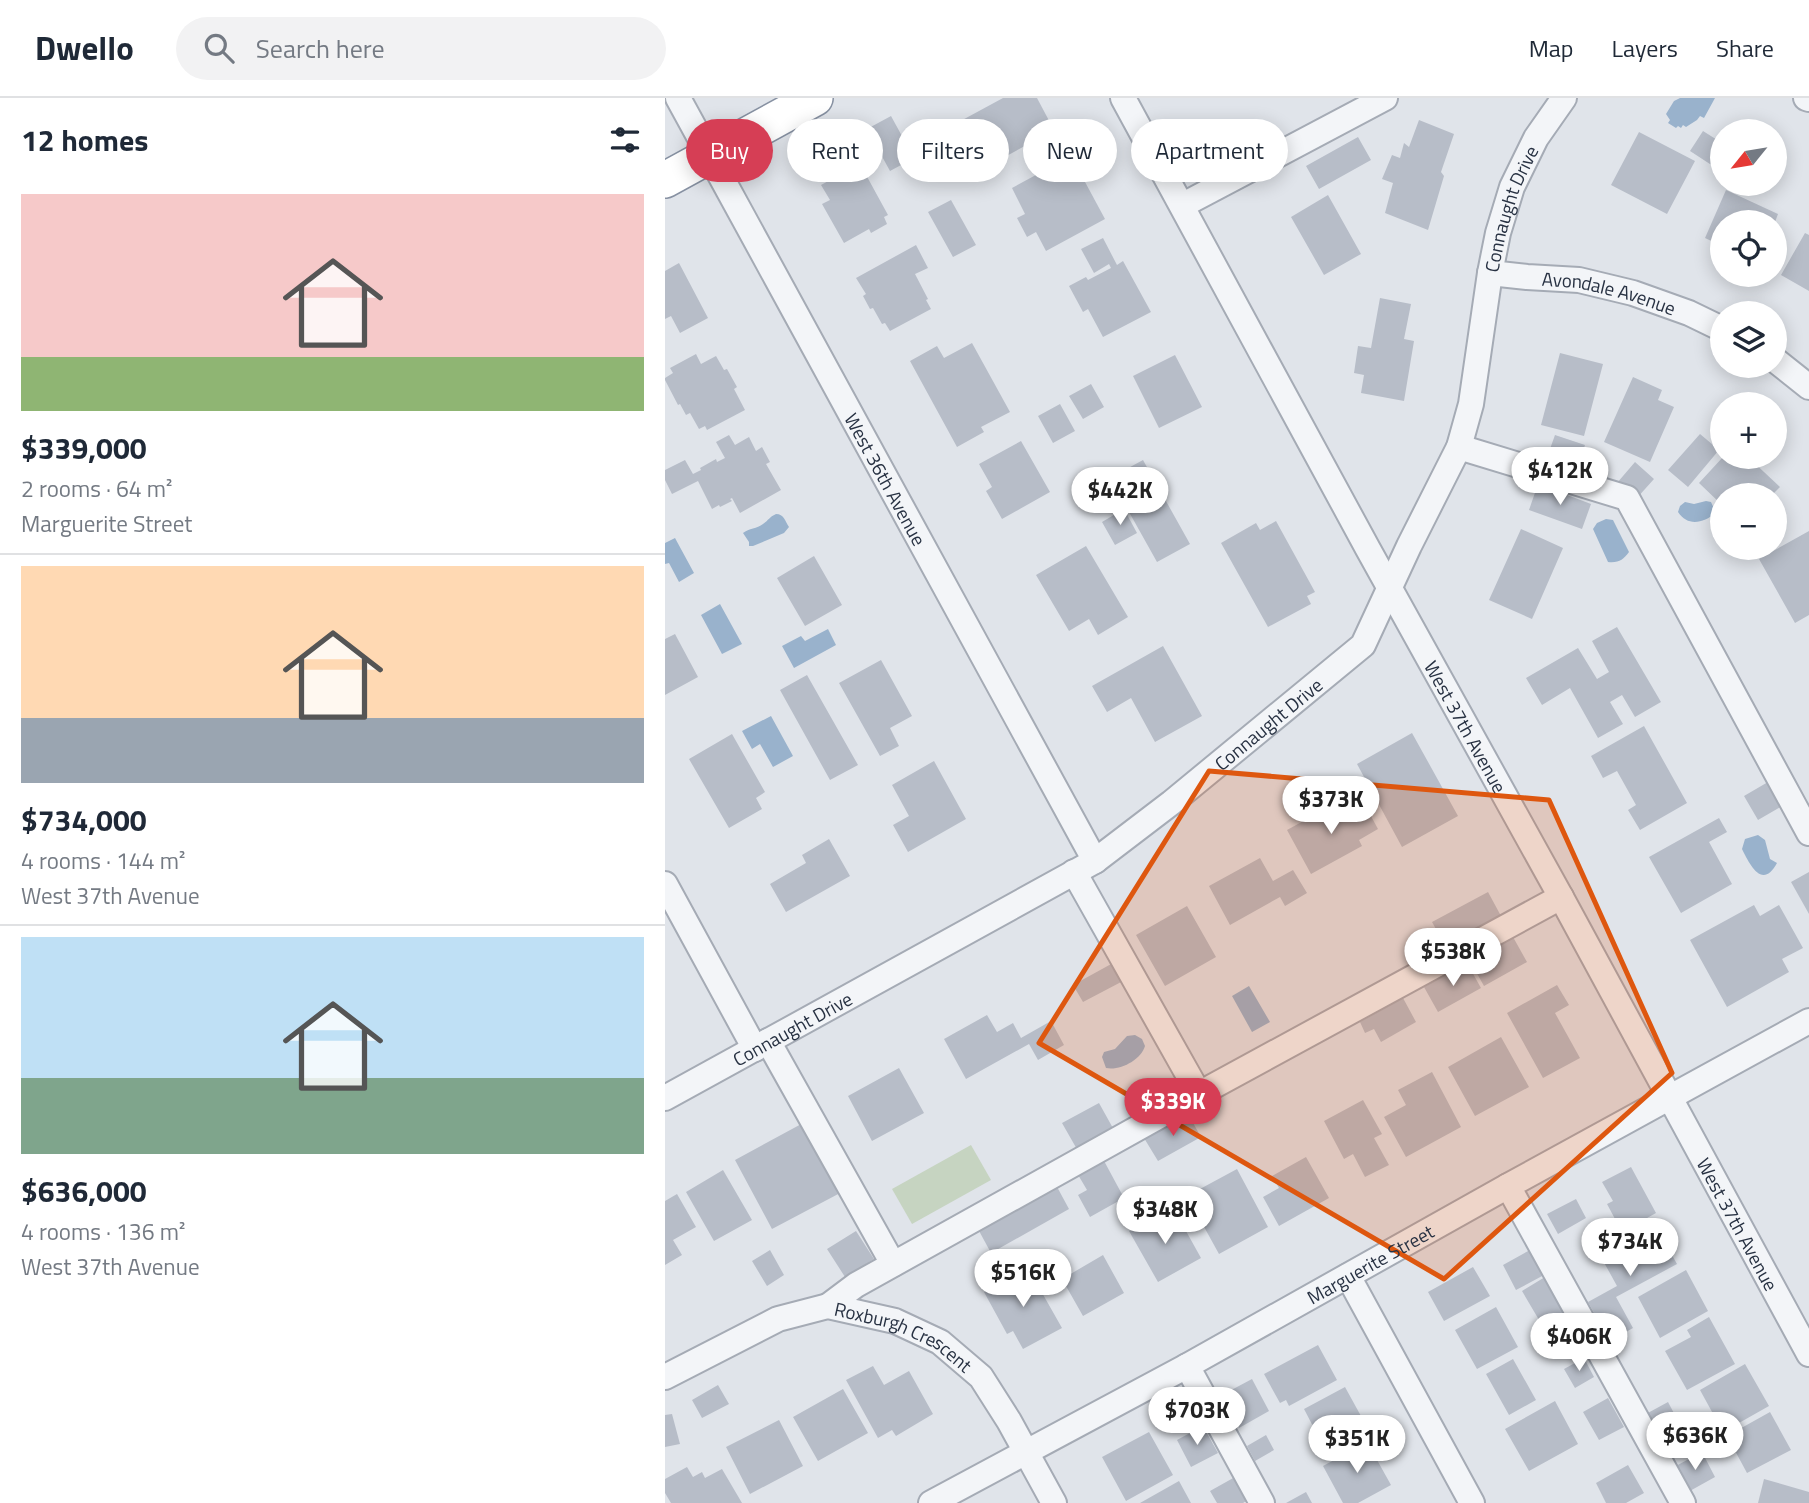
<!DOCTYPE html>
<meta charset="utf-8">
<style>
:root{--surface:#fff;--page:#f2f2f3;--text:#1f2937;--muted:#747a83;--line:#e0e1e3;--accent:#d63e55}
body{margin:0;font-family:"Titillium Web",sans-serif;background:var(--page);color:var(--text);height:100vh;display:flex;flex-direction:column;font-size:26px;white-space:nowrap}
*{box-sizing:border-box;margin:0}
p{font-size:23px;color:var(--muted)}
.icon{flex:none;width:38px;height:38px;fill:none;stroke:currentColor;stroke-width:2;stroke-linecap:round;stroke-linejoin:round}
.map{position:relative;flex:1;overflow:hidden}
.details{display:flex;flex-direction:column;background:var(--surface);width:665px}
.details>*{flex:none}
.guide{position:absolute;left:21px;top:21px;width:665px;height:63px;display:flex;gap:14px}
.needle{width:46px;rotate:240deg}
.fabs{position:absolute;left:1045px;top:21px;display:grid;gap:14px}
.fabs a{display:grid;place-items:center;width:77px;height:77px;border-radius:50%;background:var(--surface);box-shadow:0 4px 18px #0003;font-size:35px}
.price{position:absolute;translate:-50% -60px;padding:0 16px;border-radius:24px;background:#fff;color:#222;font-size:23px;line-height:46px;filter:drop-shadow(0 2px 4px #0008)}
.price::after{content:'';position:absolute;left:50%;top:42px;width:21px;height:16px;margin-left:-10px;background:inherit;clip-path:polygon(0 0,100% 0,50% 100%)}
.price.selected{background:var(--accent);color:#fff}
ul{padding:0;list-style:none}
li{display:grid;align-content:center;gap:14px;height:371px;padding:0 21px}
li+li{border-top:2px solid var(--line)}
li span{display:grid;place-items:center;height:217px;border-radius:0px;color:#555}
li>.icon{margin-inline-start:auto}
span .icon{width:126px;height:126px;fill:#fffc;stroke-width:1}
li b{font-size:30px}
h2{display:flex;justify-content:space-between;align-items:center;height:84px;padding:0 21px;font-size:30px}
.pill{padding:0 24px;border-radius:32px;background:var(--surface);box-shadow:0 4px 18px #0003;font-size:24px;line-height:63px}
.pill.selected{background:var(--accent);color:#fff}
header{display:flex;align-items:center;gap:42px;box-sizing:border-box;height:98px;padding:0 35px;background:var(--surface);border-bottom:2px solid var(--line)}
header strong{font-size:33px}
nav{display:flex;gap:38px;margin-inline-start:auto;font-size:24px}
.search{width:490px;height:63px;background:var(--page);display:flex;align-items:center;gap:18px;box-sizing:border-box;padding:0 24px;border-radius:38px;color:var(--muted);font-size:26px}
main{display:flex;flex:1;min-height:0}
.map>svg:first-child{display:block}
.green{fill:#c6d4c1}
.water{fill:#99b2cc}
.building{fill:#b7bdc8}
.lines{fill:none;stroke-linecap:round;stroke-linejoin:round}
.minor-casing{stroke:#a5abb5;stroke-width:28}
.highway-casing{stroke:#8791a2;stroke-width:38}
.minor{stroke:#f3f5f8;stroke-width:24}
.highway{stroke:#fff;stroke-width:35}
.marked{fill:#de570f;fill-opacity:0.2;stroke:#de570f;stroke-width:5;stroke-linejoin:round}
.labels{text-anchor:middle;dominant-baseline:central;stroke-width:6;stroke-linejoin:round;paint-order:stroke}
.street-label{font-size:19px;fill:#283243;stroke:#f0f3f7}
</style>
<header>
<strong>Dwello</strong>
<div class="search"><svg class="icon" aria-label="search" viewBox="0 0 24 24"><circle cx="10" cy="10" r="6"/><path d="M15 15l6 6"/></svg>Search here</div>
<nav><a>Map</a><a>Layers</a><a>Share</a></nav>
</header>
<main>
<section class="details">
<h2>12 homes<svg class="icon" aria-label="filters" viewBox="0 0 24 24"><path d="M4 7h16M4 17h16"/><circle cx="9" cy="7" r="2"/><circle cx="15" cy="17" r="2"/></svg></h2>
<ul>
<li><span style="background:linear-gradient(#f6c9c9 75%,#8fb573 0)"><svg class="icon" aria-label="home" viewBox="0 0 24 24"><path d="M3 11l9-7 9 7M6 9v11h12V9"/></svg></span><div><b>$339,000</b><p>2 rooms · 64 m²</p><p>Marguerite Street</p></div></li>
<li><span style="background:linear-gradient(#ffd9b3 70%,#9aa5b1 0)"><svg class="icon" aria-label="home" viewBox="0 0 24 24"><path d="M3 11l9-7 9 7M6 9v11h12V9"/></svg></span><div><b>$734,000</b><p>4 rooms · 144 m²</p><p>West 37th Avenue</p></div></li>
<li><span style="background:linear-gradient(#bfe0f5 65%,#7fa58c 0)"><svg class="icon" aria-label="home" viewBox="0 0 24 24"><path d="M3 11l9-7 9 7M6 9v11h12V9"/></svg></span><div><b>$636,000</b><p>4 rooms · 136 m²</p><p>West 37th Avenue</p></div></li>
</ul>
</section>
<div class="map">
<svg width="1144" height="1405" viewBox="0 0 1144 1405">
<rect width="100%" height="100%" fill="#e0e4ea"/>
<path class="green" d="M306,1047L326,1082L247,1126L227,1091Z"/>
<path class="water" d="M1015,0H1050L1039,20L1035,18L1032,22L1021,29L1018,27L1016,30L1013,28L1011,30L1003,25L1005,22L1001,16L1009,3Z
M1041,403L1046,404L1051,415C1038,425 1023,429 1013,414L1015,408L1020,404L1029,406Z
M111,416C119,416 120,423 124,429L119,435L88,448H84V444L78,435C84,430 92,431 98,426C104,422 104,419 111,416Z
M941,421L948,422L964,454C958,462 954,465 943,464L928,431L932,425Z
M10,440L29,475L14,484L4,465L0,466V445Z
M55,506L77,546L57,556L36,517Z
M163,531L171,547L129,570L117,548L136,538L140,543Z
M106,618L128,658L108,669L95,646L87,651L77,633Z
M1093,737L1100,742L1105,761L1112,765C1097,793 1084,765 1077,751L1080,741Z
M584,888L605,924L587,934L567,898Z
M470,937L477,941L480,948C476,962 455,973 441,970L437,959L439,954L450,951L462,938Z"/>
<path class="building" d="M338,0H372L389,32L296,83L274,43L270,45L266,39Z
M226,18L249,60L225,73L202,31Z
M754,22L789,36L776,74L779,78L763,132L720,115L728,85L717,81L727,57L735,60L739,45L744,49Z
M1038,33L1057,45V53L1048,68L1025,53Z
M974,34L1030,63L1002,116L946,87Z
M693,39L706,62L654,91L641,68Z
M406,58L440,121L381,153L371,134L362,139L352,120L360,116L347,90Z
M191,68L196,77L200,75L223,117L219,119L222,126L206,135L204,131L179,145L157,106L165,102L156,87Z
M1061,92L1113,116L1110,124H1057V148L1040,140Z
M663,97L696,156L659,177L626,119Z
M286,102L311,147L288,159L263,114Z
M1140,135L1144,137V193L1116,177Z
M438,140L452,167L458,163L486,214L438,239L423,211L418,214L404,188L421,179L423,182L446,170L444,166L429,175L416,151Z
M251,147L263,170L250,176L263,201L261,202L266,211L225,233L220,225L217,226L208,210L205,211L198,198L201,196L191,180Z
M14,165L43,220L15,235L6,218L0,221V173Z
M715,200L746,206L739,241L749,243L739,303L696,295L699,277L689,275L693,248L706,250Z
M307,245L345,314L316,329L319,334L292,349L245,263L272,248L279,260Z
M895,255L938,266L919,338L876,327Z
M31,256L36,266L51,258L59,272L62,271L72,289L69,291L80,312L42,332L40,328L34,331L25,315L21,317L15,306L13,307L0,282V280L8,275L5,270Z
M510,257L537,309L494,330L468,278Z
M968,279L997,292L993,302L1009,309L985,364L939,344Z
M426,286L439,309L418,321L404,298Z
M395,306L410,333L388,345L373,318Z
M1035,336L1054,352L1023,389L1003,372Z
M64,337L70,347L84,339L91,353L97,349L105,364L101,366L116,392L75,415L67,400L65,401L67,403L55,409L54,407L47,411L33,383L7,396L0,382V372L20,362L28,376L36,372L35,370L51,361L52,364L60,360L51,344Z
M890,337L920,347L910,376L880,365Z
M356,343L385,394L337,421L321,393L327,389L314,366Z
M1058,359H1083L1115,389L1107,397H1057V407L1034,385Z
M478,362L525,446L492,464L445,380Z
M970,364L989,381L971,401L952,385Z
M873,386L926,406L917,431L864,412Z
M459,411L472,435L450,447L437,424Z
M611,423L650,494L642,498L646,506L603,529L556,445L591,425L595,432Z
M856,431L898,450L867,521L824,502Z
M1144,433V517L1130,525L1094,461Z
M421,448L463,519L433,537L424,521L404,533L371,477Z
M149,458L177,507L140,528L112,480Z
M952,529L996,604L970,619L957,597L945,604L958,626L933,640L905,590L877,607L861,580L913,550L932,581L944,574L927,543Z
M10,536L33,579L0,597V541Z
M498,548L537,618L490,644L466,600L442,614L427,588Z
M216,562L247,618L225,630L234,648L215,658L174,585Z
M142,577L193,667L165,682L115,592Z
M979,628L1022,705L975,732L963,712L971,707L952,673L938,680L926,658Z
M747,635L793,718L737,749L692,666Z
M67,636L100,694L91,700L97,711L64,730L24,661Z
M269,663L301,721L243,754L228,727L244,718L227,687Z
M1103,684L1117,708L1093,722L1079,698Z
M673,704L682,720L701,709L713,731L694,742L697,748L646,776L622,732Z
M1054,720L1062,734L1044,744L1067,786L1016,815L984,759Z
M164,741L185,778L121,814L105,786L141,765L137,757Z
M595,760L608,783L628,772L642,795L620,808L615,799L565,827L544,788Z
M1144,774V816L1126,784Z
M823,794L836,818L781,849L767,824Z
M1089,807L1095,818L1114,807L1138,850L1117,861L1124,874L1062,909L1025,842Z
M522,808L551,859L500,888L471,837Z
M848,839L862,864L819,888L805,863Z
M448,865L458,883L418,904L408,887Z
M802,865L816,890L773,914L759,889Z
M892,887L904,907L890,915L915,960L878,980L842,915Z
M738,900L751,924L716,944L709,931L700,935L695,924Z
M322,917L332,934L348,925L356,940L386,923L399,947L373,962L364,946L301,981L279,941Z
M836,939L864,989L810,1018L783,969Z
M234,970L259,1015L207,1043L183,998Z
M767,974L796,1029L741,1059L719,1019L741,1007L733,992Z
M698,1002L717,1036L709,1040L724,1067L700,1079L688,1056L679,1061L659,1023Z
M434,1005L449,1032L413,1053L397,1025Z
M523,1016L536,1039L493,1063L479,1040Z
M140,1024L177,1094L107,1131L70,1062Z
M641,1059L664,1100L614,1128L598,1099L614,1090L607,1078Z
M438,1061L459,1100L425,1119L413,1097L422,1092L412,1075Z
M966,1069L991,1115L957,1134L942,1106L948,1103L937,1084Z
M572,1071L603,1129L554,1156L522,1098Z
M58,1072L87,1122L49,1143L21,1094Z
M391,1087L404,1111L326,1155L313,1131Z
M12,1096L31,1129L8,1142L17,1157L0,1167V1103Z
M911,1101L921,1120L893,1136L882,1116Z
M511,1115L536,1160L493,1184L464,1133L493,1116L497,1123Z
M991,1129L1012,1166L951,1199L968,1230L945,1243L923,1204L952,1188L936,1159Z
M191,1133L209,1161L180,1179L162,1151Z
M105,1152L119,1177L102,1188L87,1163Z
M865,1152L879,1177L851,1192L838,1167Z
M438,1157L459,1195L418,1218L397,1181Z
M808,1169L825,1198L779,1223L763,1194Z
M363,1170L397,1230L358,1251L348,1233L342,1236L319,1194Z
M1021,1172L1043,1213L995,1240L973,1199Z
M880,1179L900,1213L877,1227L857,1193Z
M831,1209L853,1249L812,1271L790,1232Z
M1044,1219L1070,1266L1022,1292L1000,1253L1026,1239L1022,1232Z
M653,1247L672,1282L624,1308L621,1302L615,1305L599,1276Z
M919,1260L929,1279L910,1290L899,1271Z
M848,1261L871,1302L844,1317L821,1276Z
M1080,1266L1104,1308L1058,1334L1035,1292Z
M208,1268L219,1287L244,1273L268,1316L231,1338L227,1332L213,1340L181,1282Z
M587,1281L604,1313L574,1330L557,1297Z
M53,1287L64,1306L37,1320L27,1302Z
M680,1289L702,1329L672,1345L676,1353L659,1362L646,1337L651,1334L639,1311Z
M178,1291L203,1335L153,1363L128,1319Z
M943,1300L959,1329L934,1342L918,1314Z
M890,1303L913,1346L864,1373L840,1331Z
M1003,1304L1020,1336L999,1348L981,1316Z
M1105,1314L1126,1352L1082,1375L1062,1338Z
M7,1316L15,1346L0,1349V1317Z
M114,1322L138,1368L85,1396L61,1349Z
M538,1328L553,1355L526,1369L512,1342Z
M484,1334L508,1377L461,1403L437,1359Z
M601,1337L609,1352L590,1363L582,1348Z
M702,1344L726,1387L693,1405H678L658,1368Z
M1037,1354L1050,1379L1023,1394L1009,1369Z
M963,1367L979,1395L961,1405H941L931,1385Z
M22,1369L28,1379L37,1374L40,1380L57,1371L77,1405H6L0,1395V1381Z
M570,1379L583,1402L578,1405H552L545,1393Z
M1099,1381L1144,1394V1405H1093Z
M514,1383L526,1405H475Z
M641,1394L647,1405H621Z"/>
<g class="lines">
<defs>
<g id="minor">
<path id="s1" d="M13,0L430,763"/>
<path id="s2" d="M458,0L703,451L896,799L1144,1256"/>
<path d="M1141,0L1144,1"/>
<path d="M518,107L720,0"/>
<path id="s3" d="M825,175L862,179L914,182L968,195L1024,215L1057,231"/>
<path d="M1110,262L1144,289"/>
<path d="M794,349L962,400L1144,735"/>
<path d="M409,774L534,996"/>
<path d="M0,786L90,951"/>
<path d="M103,943L228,1166"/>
<path id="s4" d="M0,1000L430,763L506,705L698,547L744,448L794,349L806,306L825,175L833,135L847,89L871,40L899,0"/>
<path d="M843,1088L1018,1405"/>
<path d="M683,1178L807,1405"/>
<path d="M163,1208L191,1187L534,996L896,799"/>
<path d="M522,1268L597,1405"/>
<path id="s5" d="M0,1279L113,1221L163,1208L230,1223L275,1244L316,1279L344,1323L389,1405"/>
<path id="s6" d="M266,1405L522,1268L843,1088L1144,923"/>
</g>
<path id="highway" d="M0,82L150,0"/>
</defs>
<use href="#minor" class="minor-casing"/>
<use href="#highway" class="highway-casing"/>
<use href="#minor" class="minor"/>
<use href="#highway" class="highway"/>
</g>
<path class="marked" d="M544,673L884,702L1007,975L779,1181L374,945Z"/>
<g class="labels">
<g class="street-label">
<text stroke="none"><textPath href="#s4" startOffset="1300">Connaught Drive</textPath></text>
<text stroke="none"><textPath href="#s3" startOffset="121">Avondale Avenue</textPath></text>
<text stroke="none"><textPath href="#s1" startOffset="434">West 36th Avenue</textPath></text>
<text stroke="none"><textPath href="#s4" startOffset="712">Connaught Drive</textPath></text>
<text stroke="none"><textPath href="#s2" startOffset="716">West 37th Avenue</textPath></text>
<text stroke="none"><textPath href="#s4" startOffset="145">Connaught Drive</textPath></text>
<text stroke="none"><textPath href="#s2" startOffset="1283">West 37th Avenue</textPath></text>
<text stroke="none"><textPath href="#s6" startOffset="500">Marguerite Street</textPath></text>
<text stroke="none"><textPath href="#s5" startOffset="261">Roxburgh Crescent</textPath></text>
</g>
</g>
</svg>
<div class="fabs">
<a><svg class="needle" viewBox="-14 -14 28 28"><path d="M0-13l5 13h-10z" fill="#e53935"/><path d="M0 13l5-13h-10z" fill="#747a83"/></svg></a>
<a><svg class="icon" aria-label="locate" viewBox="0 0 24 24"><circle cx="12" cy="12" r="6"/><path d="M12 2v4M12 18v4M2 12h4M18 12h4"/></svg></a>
<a><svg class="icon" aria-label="layers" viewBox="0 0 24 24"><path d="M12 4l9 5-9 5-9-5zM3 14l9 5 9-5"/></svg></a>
<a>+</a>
<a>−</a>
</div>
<b class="price" style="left:895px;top:409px">$412K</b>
<b class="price" style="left:455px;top:429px">$442K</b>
<b class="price" style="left:666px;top:738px">$373K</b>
<b class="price" style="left:788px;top:890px">$538K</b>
<b class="price selected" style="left:508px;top:1040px">$339K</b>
<b class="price" style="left:500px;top:1148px">$348K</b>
<b class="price" style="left:965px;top:1180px">$734K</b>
<b class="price" style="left:358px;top:1211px">$516K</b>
<b class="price" style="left:914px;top:1275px">$406K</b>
<b class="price" style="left:532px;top:1349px">$703K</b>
<b class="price" style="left:1030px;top:1374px">$636K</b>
<b class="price" style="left:692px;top:1377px">$351K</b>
<div class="guide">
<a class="pill selected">Buy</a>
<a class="pill">Rent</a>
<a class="pill">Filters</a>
<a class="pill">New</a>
<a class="pill">Apartment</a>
</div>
</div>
</main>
